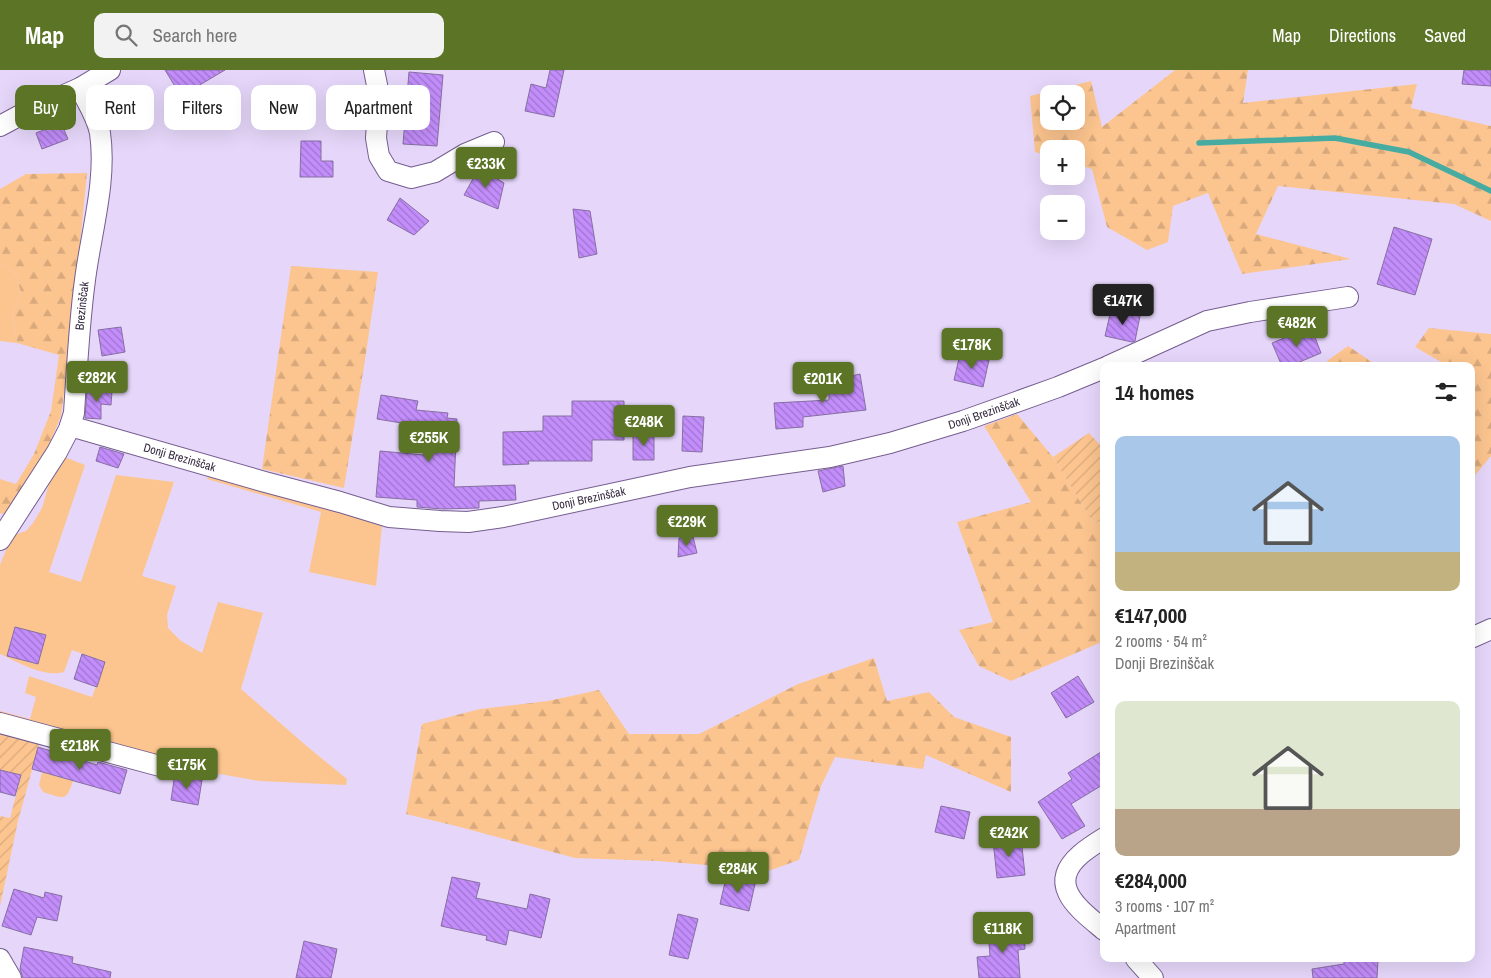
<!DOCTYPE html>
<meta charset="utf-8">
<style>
:root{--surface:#fff;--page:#f2f2f2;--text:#222;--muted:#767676;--accent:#5b7426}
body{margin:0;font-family:"Archivo Narrow",sans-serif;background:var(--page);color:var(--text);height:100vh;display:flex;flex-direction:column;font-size:19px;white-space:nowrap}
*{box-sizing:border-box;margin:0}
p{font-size:16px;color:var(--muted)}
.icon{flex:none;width:28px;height:28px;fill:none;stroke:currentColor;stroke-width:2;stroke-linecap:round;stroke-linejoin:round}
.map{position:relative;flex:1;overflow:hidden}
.sheet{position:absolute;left:1100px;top:292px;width:375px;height:600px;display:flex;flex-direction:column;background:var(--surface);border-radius:10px;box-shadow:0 5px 20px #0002}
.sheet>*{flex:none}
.hud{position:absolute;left:15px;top:15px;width:475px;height:45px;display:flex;gap:10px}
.controls{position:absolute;left:1040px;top:15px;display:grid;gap:10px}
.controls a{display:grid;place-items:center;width:45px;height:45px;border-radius:10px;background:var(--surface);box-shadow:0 5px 20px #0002;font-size:25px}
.price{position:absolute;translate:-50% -42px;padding:0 11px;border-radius:5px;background:var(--accent);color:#fff;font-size:16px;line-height:32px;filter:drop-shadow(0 1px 2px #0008)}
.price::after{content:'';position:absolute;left:50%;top:30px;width:15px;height:11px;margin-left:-8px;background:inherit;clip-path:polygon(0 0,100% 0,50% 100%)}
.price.on{background:#222;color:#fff}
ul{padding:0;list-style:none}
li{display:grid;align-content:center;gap:10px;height:265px;padding:0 15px}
li span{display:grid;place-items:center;height:155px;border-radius:10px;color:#555}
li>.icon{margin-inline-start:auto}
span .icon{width:90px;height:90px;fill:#fffc;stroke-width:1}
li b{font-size:21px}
h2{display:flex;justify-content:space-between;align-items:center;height:60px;padding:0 15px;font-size:21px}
.chip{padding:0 18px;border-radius:10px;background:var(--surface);box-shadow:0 5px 20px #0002;font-size:18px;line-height:45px}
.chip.on{background:var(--accent);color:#fff}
header{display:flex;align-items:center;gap:30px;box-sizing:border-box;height:70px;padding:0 25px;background:var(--accent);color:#fff}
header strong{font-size:24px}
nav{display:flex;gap:28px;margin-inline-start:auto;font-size:18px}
.search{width:350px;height:45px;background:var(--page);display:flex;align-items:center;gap:12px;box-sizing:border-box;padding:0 18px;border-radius:10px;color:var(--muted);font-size:19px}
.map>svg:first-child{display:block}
.grass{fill:#fcc58f}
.forest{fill:url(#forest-firs);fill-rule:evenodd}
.garden{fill:url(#garden-furrows)}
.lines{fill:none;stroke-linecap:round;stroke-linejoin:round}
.stream{stroke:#46aca1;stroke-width:5.5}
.building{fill:url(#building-back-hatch);stroke:#876ea2}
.minor-casing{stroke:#755d8f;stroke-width:22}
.minor{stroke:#fff;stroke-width:20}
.labels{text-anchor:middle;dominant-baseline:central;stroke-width:4.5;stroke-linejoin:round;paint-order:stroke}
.street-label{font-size:12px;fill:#352a40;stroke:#f1e7fe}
</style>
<header>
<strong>Map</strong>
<div class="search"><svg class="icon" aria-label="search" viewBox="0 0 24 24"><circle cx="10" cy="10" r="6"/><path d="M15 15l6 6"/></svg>Search here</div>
<nav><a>Map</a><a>Directions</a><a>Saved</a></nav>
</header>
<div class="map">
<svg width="1491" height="908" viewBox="0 0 1491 908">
<defs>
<pattern id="forest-firs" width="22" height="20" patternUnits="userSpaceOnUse" patternTransform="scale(1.25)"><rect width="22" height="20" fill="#fcc58f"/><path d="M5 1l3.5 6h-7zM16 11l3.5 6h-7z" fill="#d9a97c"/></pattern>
<pattern id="garden-furrows" width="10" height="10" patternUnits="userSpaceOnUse" patternTransform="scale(1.25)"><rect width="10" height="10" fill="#fcc58f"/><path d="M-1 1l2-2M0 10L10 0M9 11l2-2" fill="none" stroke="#d9a97c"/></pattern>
<pattern id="building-back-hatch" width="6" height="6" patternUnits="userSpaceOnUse" patternTransform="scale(1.25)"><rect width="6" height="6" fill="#c38efb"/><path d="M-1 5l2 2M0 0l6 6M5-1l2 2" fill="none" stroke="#9f74cd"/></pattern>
</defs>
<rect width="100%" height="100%" fill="#e6d7fa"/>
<path class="grass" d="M0,193L15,203L21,222L13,247L17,273L0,271Z
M62,386L85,395L49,502L81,512L116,405L174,412L142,506L176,516L167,545L168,558L181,571L202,583L218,532L263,543L241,619L309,678L347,709L346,715L259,711L181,697L0,648V641L30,649L36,627L25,623L29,606L92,627L105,592L72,580L64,602C44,608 18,592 0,584V495L10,470L17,464L26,461L33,453L42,438L49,414Z
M209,402L382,455L376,516L309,502L321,442L207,409Z
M42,702L73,711C66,733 63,728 43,722L39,715Z"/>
<path class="forest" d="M1175,0H1248L1243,33L1417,14L1411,38L1491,56V151L1454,134L1278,116L1256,164L1351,189L1242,204L1208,123L1173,136L1168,172L1147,180L1107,157L1092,99L1076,94V79H1049V86L1035,82L1030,26L1091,11L1102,57ZM1049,24H1076V51H1049Z
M87,103L69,286L61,346L43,389L6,445L0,443V409L16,414L34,384L51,341L59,285L17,273L13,247L21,222L15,203L0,193V119L26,104Z
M291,196L378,202L365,290L344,418L262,399Z
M1429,258L1491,264V386L1471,410V314L1473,312L1471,310V296H1448L1415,277Z
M1348,276L1378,296H1331L1327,291Z
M1017,344L1053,387L1094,454L1104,449V571L1011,611L979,596L959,560L993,552L957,452L1031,432L984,356Z
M874,588L887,631L929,622L954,647L1011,667V722L926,685L923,699L835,687L821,716L799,790L771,800L657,791L575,788L456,756L406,744L422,654L480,639L548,631L599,620L629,664H699L798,614Z"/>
<path class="garden" d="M1089,363L1104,379V449L1094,454L1053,387Z
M0,660L40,671L18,751L0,836V746L10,748L21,706L0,700Z"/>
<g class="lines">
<path class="stream" d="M1199,73L1335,68L1409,82L1491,121"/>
</g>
<path class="building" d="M165,0H225L181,26Z
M550,0H564L554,47L525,41L531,14L546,18Z
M1464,0H1491V16L1462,14Z
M409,2L443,5L437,76L403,74Z
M61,53L68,69L42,79L36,63Z
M301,71H321V91H333V107H300Z
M479,98L504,113L498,139L464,125Z
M400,128L429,151L414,165L387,150Z
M573,139L590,141L597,184L579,188Z
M1394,157L1432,169L1415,225L1377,214Z
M1111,240L1140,246L1135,271L1132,272L1105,266Z
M121,257L125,282L102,286L98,260Z
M1311,257L1321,283L1290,296H1282L1272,273Z
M960,284L989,290L983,317L954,310Z
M860,304L866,340L803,347V357L776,359L774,333L829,330V311Z
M87,320L112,321L111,335L101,334V349L85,348Z
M381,325L418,331L416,340L448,343L447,348L457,349L454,417L515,415L516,430L479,431V438L443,439L417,437V430L376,427L380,381L424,385L426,357L377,349Z
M572,331H624V370H592V391H528L529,394L503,395V362L543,361V346H572Z
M683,346L704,347L702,382L682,381Z
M633,364H654V390H633Z
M100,377L124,384L118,398L96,391Z
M843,396L845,416L823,422L818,401Z
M693,467L697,483L678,487L679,468Z
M15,557L46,565L38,594L7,586Z
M82,584L105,592L97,617L74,609Z
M1078,606L1094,632L1066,648L1051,623Z
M38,677L97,695L98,692L127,700L120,724L32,699Z
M1104,680V714L1071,734L1085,756L1062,769L1038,732L1072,709L1068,703Z
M0,700L21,705L15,726L0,722Z
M180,706L202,710L198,735L171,730L174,710Z
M941,736L970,742L964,769L935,762Z
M1021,767L1025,805L997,808L993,770Z
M452,807L480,813L476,828L527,839L530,824L550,829L541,868L509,860L506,875L486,870L487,866L441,856Z
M726,808L755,814L749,841L720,834Z
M14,819L44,828L45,822L62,826L57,851L37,847L31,865L2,856Z
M678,844L698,849L688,889L669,885Z
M1024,856L1025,879L1018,880L1020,908H979L977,887L990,886L988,859Z
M304,871L337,879L331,908H296Z
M24,877L73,887L72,893L111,902L110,908H23L20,899Z
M1344,889L1378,890L1377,908H1313L1312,899L1344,894Z"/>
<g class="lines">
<defs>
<g id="minor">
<path d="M374,0L379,25L376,68L379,86L388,101L411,108L435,102L465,84L494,72"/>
<path d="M0,56L28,41L80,18L110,0"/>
<path d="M1108,296L1207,251L1250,242L1348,227"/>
<path id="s1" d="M70,356L265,412L340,432L389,447L440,451L468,452L503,447L690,407L830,387L890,373L963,351L1058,317L1104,298"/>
<path id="s2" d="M0,470L57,382L69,359L74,343C77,298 79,254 85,210C91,162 107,111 100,63C97,47 87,32 80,18"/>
<path d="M1471,568L1491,559"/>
<path d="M0,653L171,699"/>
<path d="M1104,768C1096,773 1088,778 1081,784C1045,815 1079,839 1104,860"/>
<path d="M0,889L11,908"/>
<path d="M1136,889L1153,908"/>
</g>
</defs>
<use href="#minor" class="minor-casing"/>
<use href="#minor" class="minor"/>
</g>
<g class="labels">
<g class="street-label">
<text stroke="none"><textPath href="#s2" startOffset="255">Brezinščak</textPath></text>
<text stroke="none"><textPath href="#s1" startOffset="939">Donji Brezinščak</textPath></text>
<text stroke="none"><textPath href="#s1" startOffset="114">Donji Brezinščak</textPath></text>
<text stroke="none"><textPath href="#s1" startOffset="534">Donji Brezinščak</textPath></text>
</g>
</g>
</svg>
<div class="controls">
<a><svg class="icon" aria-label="locate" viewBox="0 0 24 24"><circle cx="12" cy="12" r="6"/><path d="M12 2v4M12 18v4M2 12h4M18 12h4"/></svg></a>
<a>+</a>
<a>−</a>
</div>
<b class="price" style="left:486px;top:119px">€233K</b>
<b class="price on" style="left:1123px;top:256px">€147K</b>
<b class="price" style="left:1297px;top:278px">€482K</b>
<b class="price" style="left:972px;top:300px">€178K</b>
<b class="price" style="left:97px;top:333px">€282K</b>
<b class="price" style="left:823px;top:334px">€201K</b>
<b class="price" style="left:644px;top:377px">€248K</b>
<b class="price" style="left:429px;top:393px">€255K</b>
<b class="price" style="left:687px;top:477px">€229K</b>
<b class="price" style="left:80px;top:701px">€218K</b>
<b class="price" style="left:187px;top:720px">€175K</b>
<b class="price" style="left:1009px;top:788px">€242K</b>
<b class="price" style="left:738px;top:824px">€284K</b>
<b class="price" style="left:1003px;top:884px">€118K</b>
<div class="hud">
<a class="chip on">Buy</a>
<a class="chip">Rent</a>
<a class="chip">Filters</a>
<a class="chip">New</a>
<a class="chip">Apartment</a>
</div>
<section class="sheet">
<h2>14 homes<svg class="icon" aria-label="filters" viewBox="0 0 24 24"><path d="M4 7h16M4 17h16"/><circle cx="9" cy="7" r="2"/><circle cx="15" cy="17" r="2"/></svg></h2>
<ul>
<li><span style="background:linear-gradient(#a9c7e8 75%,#c2b280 0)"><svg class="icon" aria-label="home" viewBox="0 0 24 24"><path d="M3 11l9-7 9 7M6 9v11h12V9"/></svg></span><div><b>€147,000</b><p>2 rooms · 54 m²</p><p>Donji Brezinščak</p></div></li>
<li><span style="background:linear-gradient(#dfe7d0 70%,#b9a48a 0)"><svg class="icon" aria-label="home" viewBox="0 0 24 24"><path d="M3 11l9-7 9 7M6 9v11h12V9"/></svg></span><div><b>€284,000</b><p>3 rooms · 107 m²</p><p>Apartment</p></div></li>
</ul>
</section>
</div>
